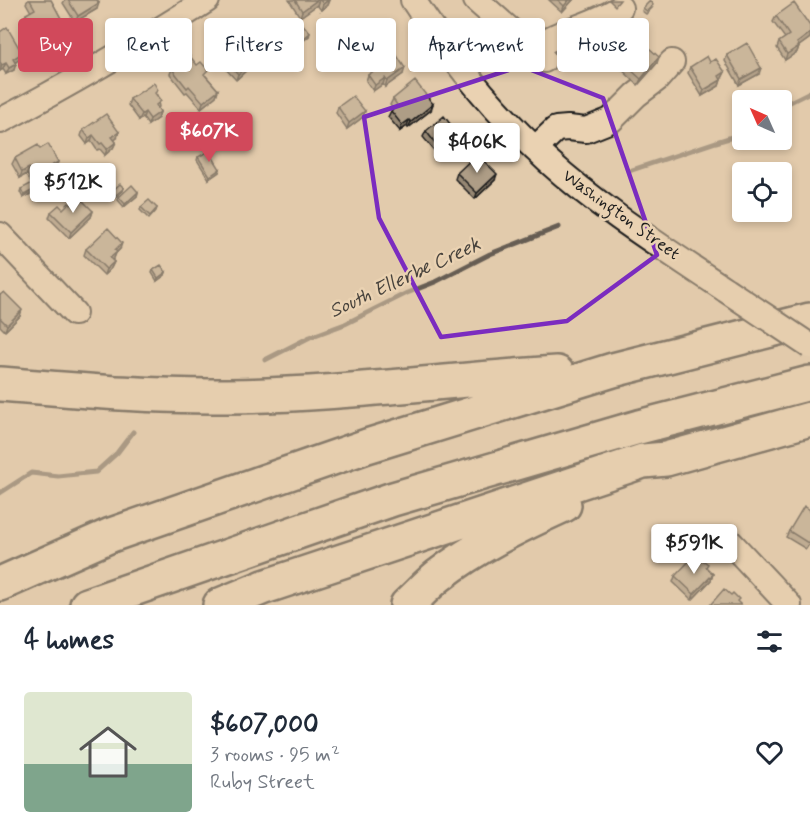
<!DOCTYPE html>
<meta charset="utf-8">
<style>
:root{--surface:#fff;--page:#f2f2f3;--text:#1f2937;--muted:#747a83;--line:#e0e1e3;--accent:#d1495b}
body{margin:0;font-family:Mynerve,sans-serif;background:var(--page);color:var(--text);height:100vh;display:flex;flex-direction:column;font-size:22px;white-space:nowrap}
*{box-sizing:border-box;margin:0}
p{font-size:20px;color:var(--muted)}
.icon{flex:none;width:33px;height:33px;fill:none;stroke:currentColor;stroke-width:2;stroke-linecap:round;stroke-linejoin:round}
.map{position:relative;height:605px;overflow:hidden}
.panel{display:flex;flex-direction:column;background:var(--surface);flex:1}
.panel>*{flex:none}
.banner{position:absolute;left:18px;top:18px;width:774px;height:54px;display:flex;gap:12px}
.needle{width:39px;rotate:315deg}
.tools{position:absolute;left:732px;top:90px;display:grid;gap:12px}
.tools a{display:grid;place-items:center;width:60px;height:60px;border-radius:6px;background:var(--surface);box-shadow:0 3px 9px #0003;font-size:30px}
.price{position:absolute;translate:-50% -51px;padding:0 14px;border-radius:6px;background:#fff;color:#222;font-size:20px;line-height:39px;filter:drop-shadow(0 2px 3px #0008)}
.price::after{content:'';position:absolute;left:50%;top:36px;width:18px;height:14px;margin-left:-9px;background:inherit;clip-path:polygon(0 0,100% 0,50% 100%)}
.price.current{background:var(--accent);color:#fff}
ul{padding:0;list-style:none}
li{display:flex;align-items:center;gap:18px;height:150px;padding:0 24px}
li+li{border-top:2px solid var(--line)}
li span{display:grid;place-items:center;flex:none;width:168px;height:120px;border-radius:6px;color:#555}
li>.icon{margin-inline-start:auto}
span .icon{width:72px;height:72px;fill:#fffc;stroke-width:1}
li b{font-size:26px}
h2{display:flex;justify-content:space-between;align-items:center;height:72px;padding:0 24px;font-size:26px}
.tag{padding:0 21px;border-radius:6px;background:var(--surface);box-shadow:0 3px 9px #0003;font-size:21px;line-height:54px}
.tag.current{background:var(--accent);color:#fff}
.map>svg:first-child{display:block}
.lines{fill:none;stroke-linecap:round;stroke-linejoin:round}
.stream{stroke:#665d53;stroke-width:5}
.minor-casing{stroke:#1c1c1c;stroke-width:28}
.highway-casing{stroke:#1c1c1c;stroke-width:38}
.minor{stroke:#ead2b2;stroke-width:24}
.highway{stroke:#ead2b2;stroke-width:33}
.minor-bridge-casing{stroke:#1c1c1c;stroke-width:28;stroke-linecap:butt}
.minor-bridge{stroke:#ead2b2;stroke-width:24}
.wall{fill:#968773;stroke:#1c1c1c;stroke-width:1.5}
.shaded-wall{fill:#7a6e5e;stroke:#1c1c1c;stroke-width:1.5}
.building{fill:#ae9d86;stroke:#1c1c1c;stroke-width:1.5}
.marked{fill:none;stroke:#7b2cbf;stroke-width:4.5;stroke-linejoin:round}
.labels{text-anchor:middle;dominant-baseline:central;stroke-width:5;stroke-linejoin:round;paint-order:stroke}
.street-label{font-size:18px;fill:#1c1c1c;stroke:#ead2b2}
.water-label{font-size:20px;font-style:italic;fill:#47423c;stroke:#ead2b2}
</style>
<div class="map">
<svg width="810" height="605" viewBox="0 0 810 605">
<rect width="100%" height="100%" fill="#e2cbac"/>
<filter id="ink" filterUnits="userSpaceOnUse"><feTurbulence type="fractalNoise" baseFrequency=".0167" numOctaves="2"/><feDisplacementMap in="SourceGraphic" scale="12" xChannelSelector="R" yChannelSelector="G"/><feConvolveMatrix kernelMatrix="1 2 1 2 8 2 1 2 1" color-interpolation-filters="sRGB"/></filter>
<g filter="url(#ink)">
<g class="lines">
<path class="stream" d="M782,106L810,92
M632,170L716,142L742,134
M265,360L310,337L345,324L407,293L435,282L490,254L559,227
M0,493L31,473L58,476L96,472L117,453L133,432"/>
<defs>
<path id="minor" d="M413,0C451,59 496,114 548,161C602,210 665,249 726,290
M476,0L544,60
M532,49C560,30 592,26 620,8
M0,121C71,84 140,43 207,0
M535,149L556,129L568,128L586,130L611,120L636,95L657,79L672,62
M0,235L74,313
M730,542L789,605"/>
<path id="highway" d="M0,384C75,390 151,397 227,396C337,395 447,380 557,373
M0,584L111,535L367,446L613,370L810,320
M87,605L393,499L639,427L810,383
M220,605L264,587L643,461L666,459L810,419
M407,605C417,596 427,585 438,576C475,547 520,525 564,505"/>
</defs>
<use href="#minor" class="minor-casing"/>
<use href="#highway" class="highway-casing"/>
<use href="#minor" class="minor"/>
<use href="#highway" class="highway"/>
<defs>
<path id="minor-bridge" d="M726,290L810,346"/>
</defs>
<use href="#minor-bridge" class="minor-bridge-casing"/>
<use href="#minor-bridge" class="minor-bridge"/>
</g>
<path class="wall" d="M28,0H51L63,22L61,28L35,42L23,20L26,14L31,12L26,3Z
M65,0H97V9L75,22L63,3Z
M289,0H329L327,5L321,10L317,5L300,17Z
M549,0H573L562,12Z
M609,0H620L615,6Z
M643,8H652L646,14L642,11Z
M776,16L810,38L799,46L797,52L785,60L777,48L779,42L785,38L773,22Z
M289,30L309,36L298,45L288,33Z
M0,32L20,59L15,62L14,70L6,74L3,69L0,71Z
M240,34L238,40L241,48L253,60L251,66L236,80L210,52L216,38L223,36Z
M644,53L657,63L638,85L617,65L619,59Z
M727,55L759,74L739,85L725,61Z
M371,58L403,74L385,87L383,84L373,91L366,81L368,75L374,71L369,64Z
M710,62L725,72L722,78L721,79L719,86L702,96L688,73L690,67Z
M172,69L206,76L218,90L216,96L201,108L187,92L185,93L170,74Z
M157,95L159,107L158,108L160,112L158,118L148,125L143,118L139,120L128,105L130,99Z
M393,99L431,110L408,128L407,126L400,131L388,117L391,111L393,109L390,105Z
M338,107L365,111L363,117L347,129L336,113Z
M83,130L117,138L114,140L116,142L113,148L105,155L100,149L97,150L91,141L87,144L81,136Z
M426,131L455,139L437,154L423,137Z
M40,149L56,168L48,172L47,179L38,184L36,180L31,182L27,174L20,178L12,164L15,158Z
M198,157L220,169L219,172L209,179L197,160Z
M457,173L495,180L475,199L455,179Z
M124,188L123,191L115,198L111,194L112,191Z
M21,189L38,190L23,198L20,192Z
M138,192L137,196L124,207L118,200L119,197Z
M71,205L93,211L91,217L69,238L49,218L51,212L63,209Z
M141,207L157,208L156,211L149,219L140,210Z
M86,249H120L116,253L114,258L112,260L114,262L111,268L104,275L84,255Z
M153,270L166,272L165,275L157,281L152,273Z
M0,295L20,316L5,331L0,326Z
M810,510V543L806,549L786,537L789,531Z
M706,568L713,574L711,580L692,600L673,582L675,576Z"/>
<path class="shaded-wall" d="M317,0H319L317,5L300,17L302,11Z
M329,0L327,5L321,10L323,4Z
M569,0H573L562,12L564,6Z
M99,3L97,9L75,22L78,16Z
M63,22L61,28L35,42L38,36Z
M310,33L309,36L298,45L299,42Z
M810,33V38L795,49L797,43Z
M799,46L797,52L785,60L787,54Z
M22,53L20,59L11,65L13,59Z
M659,57L657,63L638,85L641,79Z
M253,60L251,66L236,80L238,74Z
M6,63L3,69L0,71L2,65Z
M16,64L14,70L6,74L9,68Z
M405,68L403,74L385,87L387,81Z
M761,68L759,74L739,85L741,79Z
M725,72L722,78L717,82L719,76Z
M385,78L383,84L373,91L375,85Z
M721,80L719,86L702,96L704,90Z
M218,90L216,96L201,108L203,102Z
M433,104L431,110L408,128L411,122Z
M365,111L363,117L347,129L349,123Z
M145,112L143,118L139,120L142,114Z
M160,112L158,118L148,125L150,119Z
M409,120L407,126L400,131L402,125Z
M119,132L117,138L110,143L112,137Z
M457,133L455,139L437,154L439,148Z
M93,135L91,141L87,144L89,138Z
M116,142L113,148L105,155L107,149Z
M58,162L56,168L44,175L46,169Z
M29,168L27,174L20,178L22,172Z
M220,169L219,172L209,179L210,176Z
M49,173L47,179L38,184L40,178Z
M38,174L36,180L31,182L33,176Z
M497,174L495,180L475,199L477,193Z
M39,187L38,190L23,198L24,195Z
M138,192L137,196L124,207L125,204Z
M93,211L91,217L69,238L71,232Z
M122,243L120,249L116,253L114,258L108,264L110,258L115,250Z
M114,262L111,268L104,275L106,269Z
M166,272L165,275L157,281L158,278Z
M22,310L20,316L5,331L7,325Z
M713,574L711,580L692,600L694,594Z"/>
<path class="building" d="M30,0H51L63,22L38,36L26,14L35,9Z
M68,0H97L99,3L78,16Z
M295,0H317L302,11Z
M320,0H328L323,4Z
M558,0H569L564,6Z
M650,1L653,5L647,11L643,8Z
M794,3L810,26V33L797,43L799,46L787,54L779,42L789,35L776,16Z
M300,21L310,33L299,42L289,30Z
M7,27L22,53L13,59L16,64L9,68L6,63L2,65L0,62V32Z
M233,27L240,34L236,38L242,45L240,47L253,60L238,74L212,46L218,41L216,38L221,34L223,36Z
M634,43L644,53L649,48L659,57L641,79L619,59Z
M747,43L761,68L741,79L727,55Z
M390,45L405,68L387,81L385,78L375,85L368,75L378,68L371,58Z
M189,55L197,65L201,62L208,70L204,74L218,90L203,102L189,86L187,88L172,69Z
M707,56L710,62L716,59L725,72L719,76L721,80L704,90L690,67Z
M415,81L433,104L411,122L409,120L402,125L391,111L397,105L393,99Z
M154,83L158,90L155,93L161,101L156,105L160,112L150,119L145,112L142,114L130,99Z
M353,96L365,111L349,123L338,107Z
M106,114L119,132L112,137L116,142L107,149L102,143L100,144L93,135L89,138L83,130Z
M444,116L457,133L439,148L426,131Z
M48,144L58,162L46,169L49,173L40,178L38,174L33,176L29,168L22,172L15,158L38,145L40,149Z
M209,151L220,169L210,176L198,157Z
M477,154L497,174L477,193L457,173Z
M36,181L39,187L24,195L21,189Z
M120,184L124,188L116,195L112,191Z
M132,185L138,192L125,204L119,197Z
M79,197L93,211L71,232L51,212L59,205L63,209L69,203L71,205Z
M149,200L157,208L150,216L141,207Z
M108,228L122,243L115,250L117,252L110,258L114,262L106,269L86,249Z
M161,265L166,272L158,278L153,270Z
M4,292L22,310L7,325L0,318V295Z
M804,506L810,510V540L808,543L789,531Z
M694,556L699,561L701,559L708,564L706,567L713,574L694,594L675,576Z
M724,589L731,595L733,593L739,599L737,601L741,605H710Z"/>
</g>
<path d="M0 0H810V605H0ZM521,66L603,98L657,255L567,321L441,337L379,218L364,117Z" fill="#e2cbac" fill-opacity=".55" fill-rule="evenodd"/>
<path class="marked" d="M521,66L603,98L657,255L567,321L441,337L379,218L364,117Z"/>
<g class="labels">
<g class="street-label">
<text transform="translate(621 215) rotate(36)">Washington Street</text>
</g>
<g class="water-label">
<text transform="translate(405 278) rotate(-25)">South Ellerbe Creek</text>
</g>
</g>
</svg>
<div class="tools">
<a><svg class="needle" viewBox="-14 -14 28 28"><path d="M0-13l5 13h-10z" fill="#e53935"/><path d="M0 13l5-13h-10z" fill="#747a83"/></svg></a>
<a><svg class="icon" aria-label="locate" viewBox="0 0 24 24"><circle cx="12" cy="12" r="6"/><path d="M12 2v4M12 18v4M2 12h4M18 12h4"/></svg></a>
</div>
<b class="price current" style="left:209px;top:163px">$607K</b>
<b class="price" style="left:477px;top:174px">$406K</b>
<b class="price" style="left:73px;top:214px">$512K</b>
<b class="price" style="left:694px;top:575px">$591K</b>
<div class="banner">
<a class="tag current">Buy</a>
<a class="tag">Rent</a>
<a class="tag">Filters</a>
<a class="tag">New</a>
<a class="tag">Apartment</a>
<a class="tag">House</a>
</div>
</div>
<section class="panel">
<h2>4 homes<svg class="icon" aria-label="filters" viewBox="0 0 24 24"><path d="M4 7h16M4 17h16"/><circle cx="9" cy="7" r="2"/><circle cx="15" cy="17" r="2"/></svg></h2>
<ul>
<li><span style="background:linear-gradient(#dfe7d0 60%,#7fa58c 0)"><svg class="icon" aria-label="home" viewBox="0 0 24 24"><path d="M3 11l9-7 9 7M6 9v11h12V9"/></svg></span><div><b>$607,000</b><p>3 rooms · 95 m²</p><p>Ruby Street</p></div><svg class="icon" aria-label="heart" viewBox="0 0 24 24"><path d="M12 20l-8-8c-3-5 5-10 8-4 3-6 11-1 8 4z"/></svg></li>
</ul>
</section>
